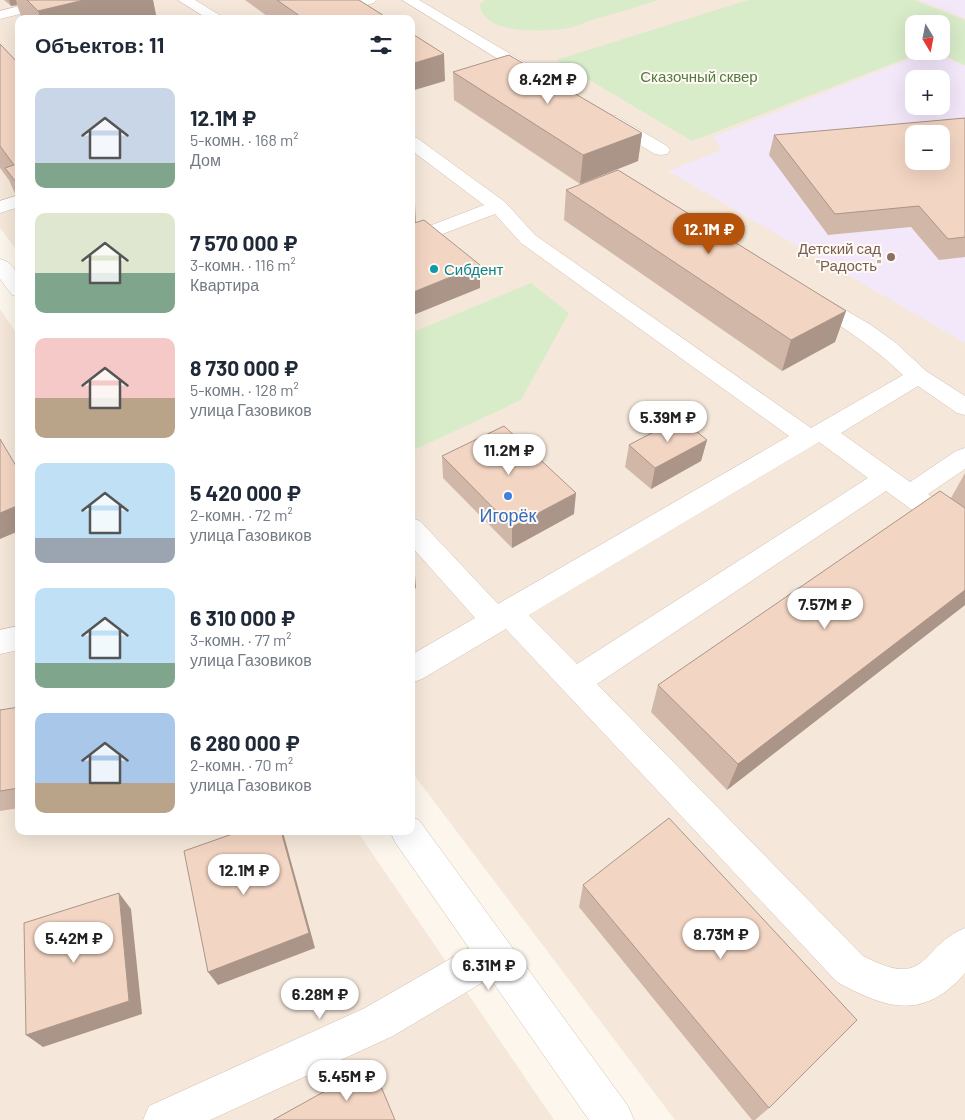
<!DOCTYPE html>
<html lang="ru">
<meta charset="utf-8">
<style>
:root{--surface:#fff;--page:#f2f2f3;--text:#1f2937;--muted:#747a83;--accent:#b45309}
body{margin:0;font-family:Barlow,sans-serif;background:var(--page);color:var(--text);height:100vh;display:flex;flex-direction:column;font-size:19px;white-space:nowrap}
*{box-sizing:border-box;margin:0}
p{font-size:16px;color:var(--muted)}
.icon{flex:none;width:28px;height:28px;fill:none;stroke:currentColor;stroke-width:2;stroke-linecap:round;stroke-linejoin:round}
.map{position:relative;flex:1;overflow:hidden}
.drawer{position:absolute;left:15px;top:15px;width:400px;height:820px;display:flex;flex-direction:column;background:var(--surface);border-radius:10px;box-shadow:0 5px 20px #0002}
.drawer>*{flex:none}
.needle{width:32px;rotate:170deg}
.fabs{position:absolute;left:905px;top:15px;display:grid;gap:10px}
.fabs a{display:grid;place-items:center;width:45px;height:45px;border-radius:10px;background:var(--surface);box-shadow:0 5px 20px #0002;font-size:25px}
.price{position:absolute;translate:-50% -42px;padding:0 11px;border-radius:18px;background:#fff;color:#222;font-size:16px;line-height:32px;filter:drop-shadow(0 1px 2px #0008)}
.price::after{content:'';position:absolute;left:50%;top:30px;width:15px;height:11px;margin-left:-8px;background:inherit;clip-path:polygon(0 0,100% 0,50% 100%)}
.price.on{background:var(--accent);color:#fff}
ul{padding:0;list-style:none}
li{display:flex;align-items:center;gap:15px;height:125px;padding:0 20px}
li span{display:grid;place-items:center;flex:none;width:140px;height:100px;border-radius:10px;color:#555}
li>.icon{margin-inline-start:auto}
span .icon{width:60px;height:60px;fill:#fffc;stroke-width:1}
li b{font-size:21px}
h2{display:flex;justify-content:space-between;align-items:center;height:60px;padding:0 20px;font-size:21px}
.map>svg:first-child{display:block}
.residential{fill:#f5e8da;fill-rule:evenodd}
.education{fill:#f3e8fa;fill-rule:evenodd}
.green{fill:#d8ecc9}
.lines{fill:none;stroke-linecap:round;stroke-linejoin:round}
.minor-casing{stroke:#d1beb0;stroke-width:1}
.minor{fill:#fff;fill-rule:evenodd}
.wall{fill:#d1b7a8}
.shaded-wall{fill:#aa9588}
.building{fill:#f3d5c3;stroke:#aa9588;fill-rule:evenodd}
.education-dot{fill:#8d6e63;stroke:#fffaf3;stroke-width:2}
.culture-dot{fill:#0f9aa8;stroke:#fffaf3;stroke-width:2}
.shop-dot{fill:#3f7fe0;stroke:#fffaf3;stroke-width:2}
.labels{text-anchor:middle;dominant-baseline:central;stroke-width:4;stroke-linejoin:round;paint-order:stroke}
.far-park-label{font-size:15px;fill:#537a41;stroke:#fffaf3}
.far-education-label{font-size:15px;fill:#785e54;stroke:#fffaf3;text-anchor:end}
.far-culture-label{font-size:15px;fill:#0d838f;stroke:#fffaf3;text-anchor:start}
.shop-label{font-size:18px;fill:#366cbe;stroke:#fffaf3}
</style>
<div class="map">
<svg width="965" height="1120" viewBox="0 0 965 1120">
<rect width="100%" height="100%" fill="#fdf6ec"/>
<path class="residential" d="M0,0H965V1120H675L411,771V19H19V253L0,228ZM914,24H941V51H914ZM914,79H941V106H914ZM914,134H941V161H914Z
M0,309L19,337V831H357L554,1120H0Z"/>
<path class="education" d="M919,0H965V18Z
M930,51L965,66V343L668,171L722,150L713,137ZM914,79H941V106H914ZM914,134H941V161H914Z"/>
<path class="green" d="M485,0H658C636,7 614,14 592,20C583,23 573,28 563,29C541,32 481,34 480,4Z
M748,0H914L965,20V65L933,51H941V24H914V51H925L692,141L556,60Z
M531,283L569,313L521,400L414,450L411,447V333Z"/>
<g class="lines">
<defs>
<path id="minor" d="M178,0H195L226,19H208Z
M353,0H376L374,3L315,19H290L292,16Z
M402,0H419L541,72L543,75L541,78H529Z
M31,3L36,4L38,7L36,10L0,19V11Z
M610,115L616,116L667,146L670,150L667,154L661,155L655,154L604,124L602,120L604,116Z
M411,137L417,138L505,202L535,235L811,428L903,375C873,346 839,325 804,302L800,298L804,294L811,292L818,294L871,325L896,343L926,371L965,396V415L957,413L918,386L841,433L910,482L956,451L965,448V469L928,494L965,520V544L955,541L886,491L597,684L863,956C930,991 918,947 965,928V973C923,1021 887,1009 837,982L506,629L422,679L411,683V655L475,618L411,546V518L420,521L498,604L789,436L521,243L495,214L411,246V233L484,205L411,150ZM819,442L868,478L577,664L529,615Z
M19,195V207L0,213V201Z
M0,259C18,263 19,281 19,297L12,295L0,279Z
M19,626V650L0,654V630Z
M411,817L419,820L628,1106L634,1120H589L490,978L393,1036L210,1120H143L149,1106L365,1008L469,948L395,842L390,831H411Z"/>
</defs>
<use href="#minor" class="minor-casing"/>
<use href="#minor" class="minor"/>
</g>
<path class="wall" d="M4,0H153L156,15L141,19H24L21,16L17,5L11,6Z
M245,0H359L389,19H271Z
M0,44L19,64V203L9,180L0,168Z
M453,72L642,133L638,161L580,184L454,100Z
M965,118V257L939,260L911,227L828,235L769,155L774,135Z
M566,190L846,311L835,342L782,371L564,220Z
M707,440L701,461L651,489L625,467L629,445Z
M442,456L574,514L512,548L443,478Z
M965,473V605L727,790L651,712L658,685L951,498Z
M19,707V808L0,811V710Z
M583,885L769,1108L755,1120H752L579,907Z"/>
<path class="shaded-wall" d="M9,0H16L17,5L11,6Z
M84,0H153L156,15L141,19H41L38,11Z
M444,54L445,81L411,91V64Z
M642,133L638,161L580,184L583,155Z
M415,204L416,227L411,228V206Z
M480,265V288L411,316V293Z
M846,311L835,342L782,371L791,340Z
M707,440L701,461L651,489L655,468Z
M576,493L574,514L512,548V527Z
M19,505V531L0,539V513Z
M413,551L416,588L411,590V552Z
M965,590V605L727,790L738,764Z
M281,831H282L284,836L315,948L218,985L208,972Z
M119,893L131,909L142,1014L43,1047L26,1035Z"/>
<path class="building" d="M27,0H84L38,11Z
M277,0H359L389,19H304Z
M411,33L444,54L411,64Z
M0,44L19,64V186L5,168L14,165L0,146Z
M509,55L642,133L583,155L453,72Z
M965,118V237L948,239L919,206L835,214L774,135ZM914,134H941V161H914Z
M618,170L846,311L791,340L566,190Z
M424,220L480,265L411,293V224Z
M680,418L707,440L655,468L629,445Z
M504,426L576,493L512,527L442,456Z
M0,439L19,471V505L0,513Z
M940,491L965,508V590L738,764L658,685Z
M19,707V788L0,791V710Z
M669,818L857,1020L769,1108L583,885Z
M241,831H281L309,933L208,972L184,851Z
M119,893L129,1001L26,1035L24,923Z
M372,1065L395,1120H273Z"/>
<circle class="education-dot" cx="891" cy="257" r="5"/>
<circle class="culture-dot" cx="434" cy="269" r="5"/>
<circle class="shop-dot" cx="508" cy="496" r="5"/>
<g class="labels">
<g class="far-park-label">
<text x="699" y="76">Сказочный сквер</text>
</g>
<g class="far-education-label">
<text x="881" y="248">Детский сад<tspan x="881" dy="17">"Радость"</tspan></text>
</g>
<g class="far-culture-label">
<text x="444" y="269">Сибдент</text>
</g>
<g class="shop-label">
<text x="508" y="515">Игорёк</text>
</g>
</g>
</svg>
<div class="fabs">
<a><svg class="needle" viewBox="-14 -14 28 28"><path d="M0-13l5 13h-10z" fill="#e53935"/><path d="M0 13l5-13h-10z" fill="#747a83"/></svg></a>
<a>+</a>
<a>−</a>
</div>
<b class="price" style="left:548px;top:105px">8.42M ₽</b>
<b class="price on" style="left:709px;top:255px">12.1M ₽</b>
<b class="price" style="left:668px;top:443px">5.39M ₽</b>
<b class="price" style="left:509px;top:476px">11.2M ₽</b>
<b class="price" style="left:825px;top:630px">7.57M ₽</b>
<b class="price" style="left:244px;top:896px">12.1M ₽</b>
<b class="price" style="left:721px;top:960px">8.73M ₽</b>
<b class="price" style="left:74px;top:964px">5.42M ₽</b>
<b class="price" style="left:489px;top:991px">6.31M ₽</b>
<b class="price" style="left:320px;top:1020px">6.28M ₽</b>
<b class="price" style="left:347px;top:1102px">5.45M ₽</b>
<section class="drawer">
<h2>Объектов: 11<svg class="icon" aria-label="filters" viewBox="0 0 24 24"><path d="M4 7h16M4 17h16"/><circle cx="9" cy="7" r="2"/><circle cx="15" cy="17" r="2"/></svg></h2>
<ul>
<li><span style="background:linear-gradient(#c9d6e8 75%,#7fa58c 0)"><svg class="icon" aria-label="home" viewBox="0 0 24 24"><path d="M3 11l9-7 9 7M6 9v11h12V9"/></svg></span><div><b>12.1M ₽</b><p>5-комн. · 168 m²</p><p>Дом</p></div></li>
<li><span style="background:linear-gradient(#dfe7d0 60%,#7fa58c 0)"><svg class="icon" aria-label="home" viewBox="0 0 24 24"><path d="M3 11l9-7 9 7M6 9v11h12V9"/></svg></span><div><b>7 570 000 ₽</b><p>3-комн. · 116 m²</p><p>Квартира</p></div></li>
<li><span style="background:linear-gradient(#f6c9c9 60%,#b9a48a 0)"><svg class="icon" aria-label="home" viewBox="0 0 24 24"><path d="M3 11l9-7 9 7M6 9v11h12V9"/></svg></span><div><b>8 730 000 ₽</b><p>5-комн. · 128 m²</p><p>улица Газовиков</p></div></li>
<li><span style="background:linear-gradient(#bfe0f5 75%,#9aa5b1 0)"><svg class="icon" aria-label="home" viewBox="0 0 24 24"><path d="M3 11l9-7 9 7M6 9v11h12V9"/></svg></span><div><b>5 420 000 ₽</b><p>2-комн. · 72 m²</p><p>улица Газовиков</p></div></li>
<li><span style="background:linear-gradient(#bfe0f5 75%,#7fa58c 0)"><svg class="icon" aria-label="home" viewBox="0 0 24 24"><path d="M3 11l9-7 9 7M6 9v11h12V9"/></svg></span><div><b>6 310 000 ₽</b><p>3-комн. · 77 m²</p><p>улица Газовиков</p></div></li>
<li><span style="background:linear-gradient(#a9c7e8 70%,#b9a48a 0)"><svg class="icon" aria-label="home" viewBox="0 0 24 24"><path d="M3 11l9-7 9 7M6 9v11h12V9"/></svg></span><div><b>6 280 000 ₽</b><p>2-комн. · 70 m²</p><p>улица Газовиков</p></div></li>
</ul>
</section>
</div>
